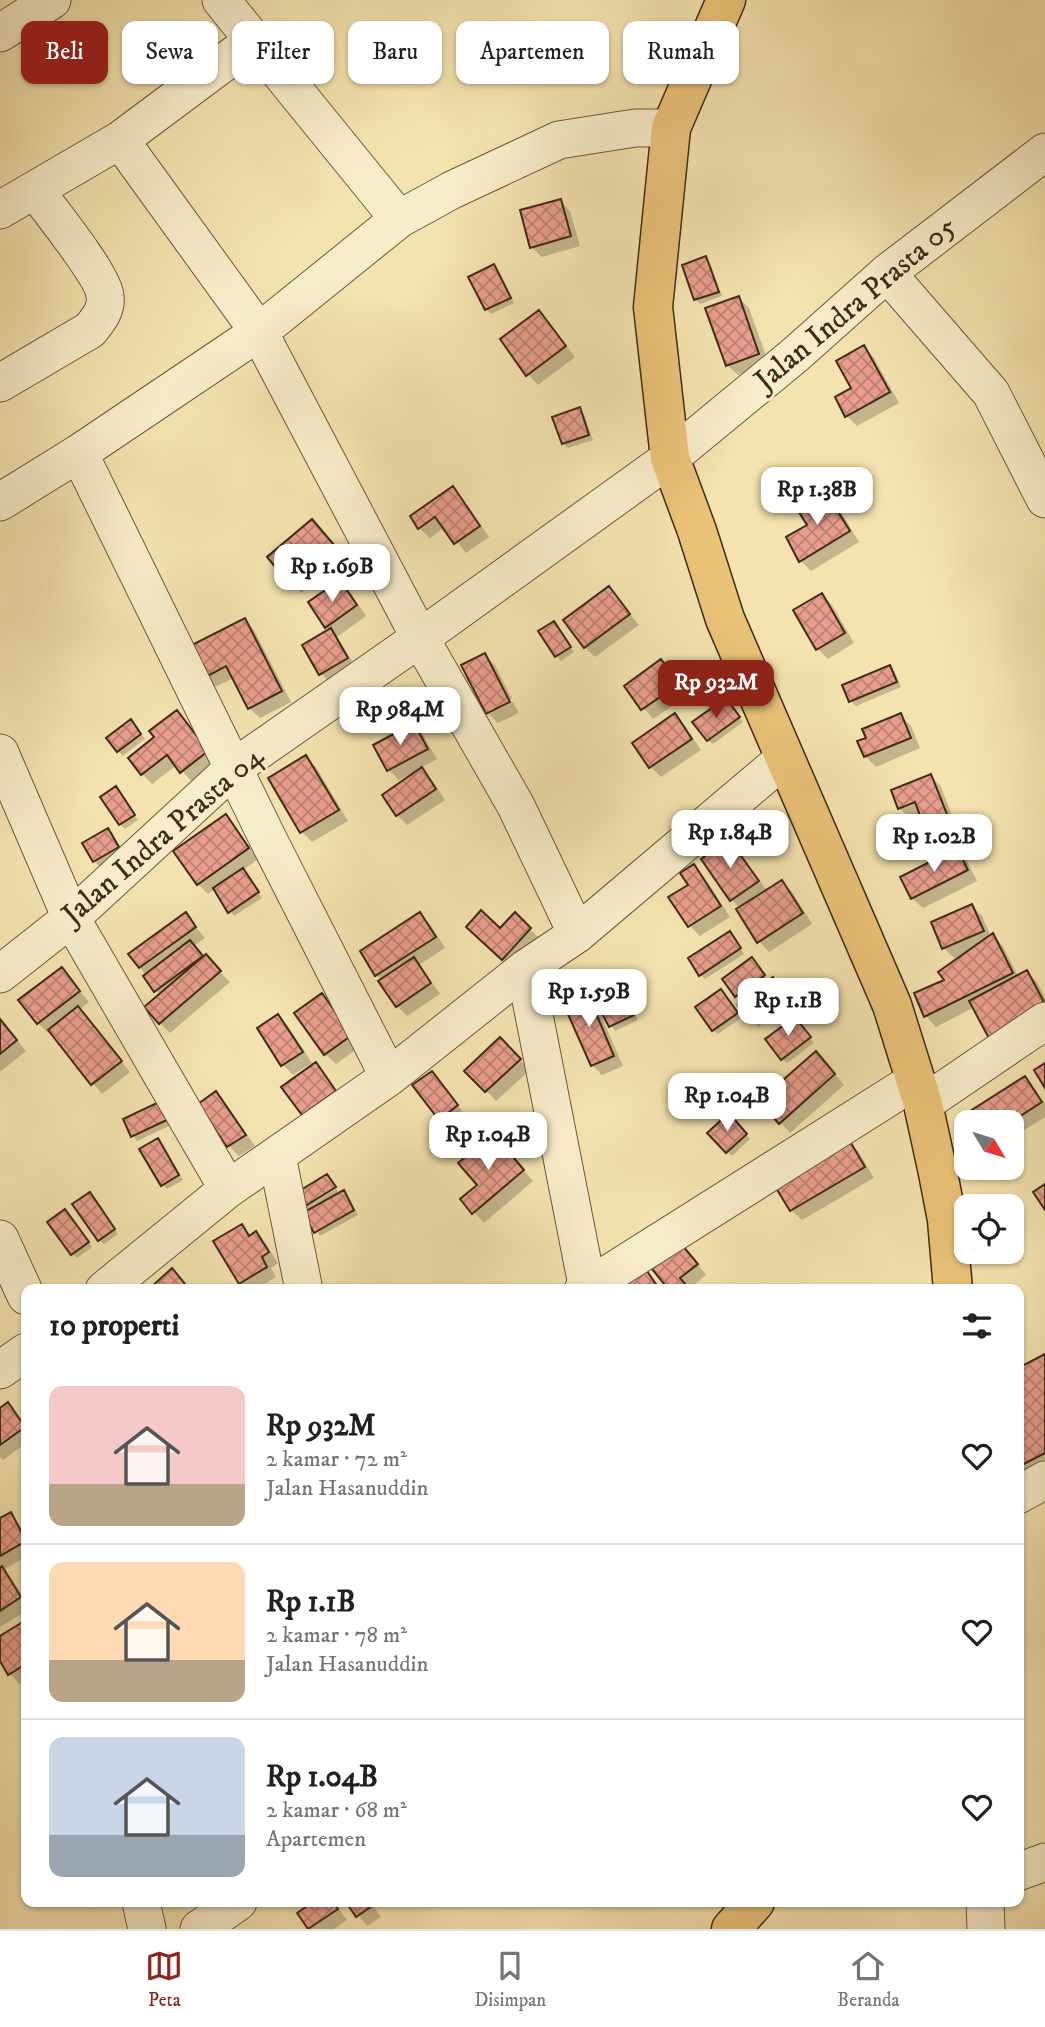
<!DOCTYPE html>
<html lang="id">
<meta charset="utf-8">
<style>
:root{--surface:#fff;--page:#f2f2f2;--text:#202124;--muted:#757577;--line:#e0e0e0;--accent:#8f2418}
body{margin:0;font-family:"IM FELL DW Pica",serif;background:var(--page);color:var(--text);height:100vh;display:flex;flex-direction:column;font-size:26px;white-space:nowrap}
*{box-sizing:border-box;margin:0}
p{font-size:23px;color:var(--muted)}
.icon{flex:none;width:38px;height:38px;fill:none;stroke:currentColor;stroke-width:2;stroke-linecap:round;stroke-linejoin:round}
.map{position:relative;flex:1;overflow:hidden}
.drawer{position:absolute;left:21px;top:1284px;width:1003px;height:623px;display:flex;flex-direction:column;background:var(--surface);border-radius:14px;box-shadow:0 2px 5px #0004}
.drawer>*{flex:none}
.hud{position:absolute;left:21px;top:21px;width:1004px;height:63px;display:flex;gap:14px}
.needle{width:46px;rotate:128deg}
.fabs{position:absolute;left:954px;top:1110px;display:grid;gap:14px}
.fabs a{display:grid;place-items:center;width:70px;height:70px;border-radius:14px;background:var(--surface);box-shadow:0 2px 5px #0004;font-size:35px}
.price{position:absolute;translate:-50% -60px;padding:0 16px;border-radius:14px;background:#fff;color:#222;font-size:23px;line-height:46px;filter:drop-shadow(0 2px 4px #0008)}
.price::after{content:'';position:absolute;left:50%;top:42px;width:21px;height:16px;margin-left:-10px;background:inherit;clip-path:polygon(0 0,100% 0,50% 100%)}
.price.active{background:var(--accent);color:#fff}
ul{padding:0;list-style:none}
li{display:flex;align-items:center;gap:21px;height:175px;padding:0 28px}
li+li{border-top:2px solid var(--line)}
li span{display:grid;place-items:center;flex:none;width:196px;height:140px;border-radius:14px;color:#555}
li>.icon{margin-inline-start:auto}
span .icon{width:84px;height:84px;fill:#fffc;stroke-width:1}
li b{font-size:30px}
h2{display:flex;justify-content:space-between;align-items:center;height:84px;padding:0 28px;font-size:30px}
.chip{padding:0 24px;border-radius:14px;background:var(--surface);box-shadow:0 2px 5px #0004;font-size:24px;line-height:63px}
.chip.active{background:var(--accent);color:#fff}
.dock{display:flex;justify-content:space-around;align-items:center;height:98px;border-top:2px solid var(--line);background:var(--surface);font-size:19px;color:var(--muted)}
.dock a{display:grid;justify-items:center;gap:4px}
.dock .active{color:var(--accent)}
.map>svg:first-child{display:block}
.shadow{fill:#0003}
.building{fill:url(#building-cross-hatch);stroke:#3d2b16;stroke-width:2}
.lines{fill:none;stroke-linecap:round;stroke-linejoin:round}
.minor-casing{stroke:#6b593c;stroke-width:39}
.primary-casing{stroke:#3d2b16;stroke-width:41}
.minor{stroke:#f8edcb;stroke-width:37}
.primary{stroke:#eac278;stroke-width:38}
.labels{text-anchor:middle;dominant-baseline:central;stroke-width:6;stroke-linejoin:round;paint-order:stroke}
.street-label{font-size:30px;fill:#3d2b16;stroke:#f8edcb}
</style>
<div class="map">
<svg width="1045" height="1929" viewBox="0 0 1045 1929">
<defs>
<pattern id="building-cross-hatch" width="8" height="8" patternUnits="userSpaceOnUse" patternTransform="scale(1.75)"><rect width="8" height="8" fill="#e99e8d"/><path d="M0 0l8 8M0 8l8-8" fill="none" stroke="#be8172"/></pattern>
</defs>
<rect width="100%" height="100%" fill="#f4e3af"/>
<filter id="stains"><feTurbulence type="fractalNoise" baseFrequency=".00286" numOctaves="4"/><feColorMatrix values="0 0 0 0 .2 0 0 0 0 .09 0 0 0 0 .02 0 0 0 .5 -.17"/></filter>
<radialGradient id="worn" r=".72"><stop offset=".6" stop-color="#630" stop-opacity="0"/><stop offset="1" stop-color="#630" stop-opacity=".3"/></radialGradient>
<path class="shadow" d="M560,201L570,211L580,246L542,257L531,247Z
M706,258L710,263L722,296L700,304L696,299Z
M494,266L498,270L514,303L491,314L486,309L470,277Z
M739,298L749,308L769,364L738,375L727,365Z
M539,313L575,357L538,385L528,374Z
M864,347L874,358L899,403L857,426L847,416Z
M580,409L584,414L593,440L568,448L563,443Z
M452,488L463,499L489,537L466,553L445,527L430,538L419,528Z
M826,494L836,504L859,542L811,571L801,561L809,526Z
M322,531L343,556L301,593L270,557Z
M340,582L350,592L366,616L337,637L357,669L331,684L321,673L331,631L327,627Z
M609,588L639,625L595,657L585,647Z
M822,595L832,605L854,643L828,659L818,649Z
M244,620L254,630L291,702L260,718L249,708L234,678L215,687L205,677Z
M558,628L574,652L561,661L540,632Z
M484,655L495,665L512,699L489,711V714Z
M661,662L688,695L653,719L626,687Z
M890,667L895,672L901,687L856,706L851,701Z
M513,702L519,713L498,723L489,714Z
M730,705L743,722L713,744L708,740Z
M177,712L217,762L192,782L177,765L152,784L142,774L156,738Z
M675,716L685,726L701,750L661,777L651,767L634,743Z
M901,716L911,726L920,748L876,767L865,756L868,739Z
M413,725L423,735L437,759L420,768L432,780L445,800L407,825L397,815L384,795L415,774L414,772L399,780L389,770Z
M135,726L145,739L123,756L118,751Z
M306,757L316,767L348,821L312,842L302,832L270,779Z
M931,776L941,787L959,833L938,841L928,831L921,814L910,818L899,808Z
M116,789L138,820L125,829L120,824Z
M225,816L236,827L258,859L243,870L262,898L234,916L215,889L208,894L198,884L176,852Z
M108,830L122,852L99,866L94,861Z
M729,841L739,852L767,891L782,882L792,892L812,924L769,952L759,941L740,908L732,900Z
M957,851L967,861L977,881L923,908L912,898Z
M694,867L704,877L730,917L700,936L690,926L671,898L691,885Z
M972,906L982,916L991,937L993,936L1003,946L1018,976L1027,972L1037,982L1045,997V1028L975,1007L936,1027L926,1016L916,994L946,981L964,954L954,958L944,948Z
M420,914L430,924L445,948L419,965L440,994L407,1016L397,1006L362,951Z
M185,915L205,938L194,946L230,982L170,1033L160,1023V995L140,967Z
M515,915L540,939L513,969L478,937L501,931Z
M734,938L744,954L705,979L700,974Z
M756,964L769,982L777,984L791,1001L758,1027L743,1002L725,980Z
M61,969L89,1002L79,1010L130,1072L102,1094L51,1032L48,1033L38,1023L21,1000Z
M620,989L625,994L638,1020L615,1031L603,1012L600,1013L623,1066L602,1075L592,1065L586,994L601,1008Z
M721,991L741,1018L718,1034L713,1030Z
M321,996L332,1006L361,1046L336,1064L325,1054L296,1013Z
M278,1016L288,1026L312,1063L293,1075L283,1065Z
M0,1020L26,1051L0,1072Z
M799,1024L814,1043L787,1063L782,1059Z
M510,1049L530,1070L496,1101L467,1071Z
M826,1063L844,1085L790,1133L780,1122Z
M315,1064L345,1102L314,1124L304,1114Z
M436,1078L462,1111L445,1124L440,1119Z
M1024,1078L1045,1104V1117L1012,1138V1122H975Z
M216,1094L226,1104L255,1146L239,1156L229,1146L200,1105Z
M160,1103L173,1124L137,1141L125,1120Z
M729,1116L750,1139L732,1156L709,1133Z
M158,1140L183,1180L167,1189L162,1184Z
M848,1141L858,1151L874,1178L802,1220L791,1210Z
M503,1146L533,1181L484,1223L462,1199L480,1185Z
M336,1189L340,1194L343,1192L348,1197L358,1215L320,1236L302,1210Z
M94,1199L118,1234L104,1244L99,1240Z
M70,1216L92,1247L77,1258L73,1254Z
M242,1226L252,1236L256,1234L266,1244L278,1263L271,1268L276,1277L256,1290H247L240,1283Z
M692,1257L706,1275L689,1289L671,1290Z
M640,1263L662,1290H614Z
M1045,1356V1483L1018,1497V1370Z
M7,1404L26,1427V1443L3,1460L0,1457V1410Z
M10,1514L26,1534V1557L3,1570L12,1579L26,1602V1611L0,1627V1520Z
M26,1622V1680L20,1684L10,1674L0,1658V1638Z
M306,1902H334L347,1920L334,1929H310L299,1913L309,1907Z
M348,1902H375L372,1904L381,1917L367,1926Z"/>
<path class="building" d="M561,199L571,236L530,248L520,210Z
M706,256L719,292L694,300L682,265Z
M494,264L511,298L485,310L468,277Z
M739,296L759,354L726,366L705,308Z
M539,310L566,346L526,376L500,339Z
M864,345L890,392L845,417L835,397L851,388L836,361Z
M580,407L589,435L562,444L552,417Z
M453,486L480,526L454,544L435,517L418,529L410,516Z
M826,492L850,531L799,562L786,537L807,525L797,509Z
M312,519L334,545L289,584L267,557Z
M340,580L357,605L325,628L308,602Z
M609,586L630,614L584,648L563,620Z
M822,593L845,633L816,650L793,610Z
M245,618L282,691L248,709L226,666L204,678L188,647Z
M554,621L571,647L555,657L538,631Z
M331,628L348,658L319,675L302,645Z
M485,653L510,702L486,714L461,665Z
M661,659L679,684L641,710L624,686Z
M890,665L897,682L849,702L842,685Z
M726,698L740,717L707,741L692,722Z
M177,710L208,751L180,773L167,755L141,775L128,758L154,737L149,731Z
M675,713L692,739L649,768L632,743Z
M901,713L911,738L864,757L857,741L866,738L862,729Z
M131,719L141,734L117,752L106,738Z
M414,723L428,749L387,771L373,745Z
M306,755L339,810L300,833L268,778Z
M422,767L436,789L396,816L382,795Z
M931,774L950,822L926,832L915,802L898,809L891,790Z
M116,786L135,815L119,825L100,797Z
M226,814L249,848L197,885L173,851Z
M108,828L119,847L93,862L82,843Z
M729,839L759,881L730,901L701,859Z
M957,848L968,870L911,899L900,877Z
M694,864L721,906L688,927L668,897L688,885L680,873Z
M243,868L259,892L228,913L213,888Z
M782,880L803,913L757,943L736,909Z
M972,904L984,931L942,949L931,922Z
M481,910L500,928L515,912L531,928L502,960L466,927Z
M186,912L196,927L139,968L128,954Z
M420,912L436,937L375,976L360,951Z
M730,931L741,948L699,976L688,958Z
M993,933L1013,973L924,1017L914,993L944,980L938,972Z
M190,940L203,956L154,992L143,976Z
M206,954L221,971L159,1024L144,1007Z
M414,957L431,983L396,1007L378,981Z
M752,957L765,975L735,997L722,979Z
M62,967L80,991L37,1024L18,1000Z
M1027,970L1045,1004L991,1042L969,1001Z
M773,977L787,995L752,1023L738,1005Z
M621,987L634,1015L609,1027L595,1000Z
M721,989L738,1013L712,1031L695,1007Z
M587,992L614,1056L591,1066L563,1003Z
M322,993L352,1035L324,1055L294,1013Z
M78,1006L122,1061L91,1085L48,1030Z
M278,1014L303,1052L281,1066L257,1028Z
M795,1017L811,1037L781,1060L765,1039Z
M0,1019L17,1040L0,1054Z
M500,1037L521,1059L485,1092L464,1071Z
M816,1051L835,1074L779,1124L759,1101Z
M316,1062L336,1091L302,1115L281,1087Z
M1045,1063V1088L1034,1070Z
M432,1071L458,1105L439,1120L412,1085Z
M1025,1076L1042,1102L1011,1122H973L967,1113Z
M216,1091L246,1135L227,1147L198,1104Z
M161,1101L169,1119L131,1137L123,1119Z
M729,1113L747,1134L726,1153L707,1133Z
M493,1133L524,1170L472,1214L460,1199L477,1185L458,1163Z
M158,1138L179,1175L161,1186L139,1149Z
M848,1138L865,1167L790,1211L773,1183Z
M327,1174L336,1187L299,1210L291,1196Z
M1045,1184V1210L1033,1192Z
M344,1190L354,1210L314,1233L303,1213Z
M90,1192L115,1229L98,1241L72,1204Z
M65,1209L89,1242L71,1255L47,1222Z
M242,1224L249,1236L256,1231L269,1252L262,1257L267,1267L239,1284L213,1241Z
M682,1245L698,1264L680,1278L690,1290H669L652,1269Z
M640,1261L660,1290H611Z
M172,1268L190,1290H149V1289Z
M1045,1354V1453L1018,1467V1368Z
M8,1402L25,1427L0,1445V1408Z
M11,1512L26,1541L0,1556V1518Z
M2,1566L21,1597L0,1611V1568Z
M26,1620V1664L8,1675L0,1661V1636Z
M304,1902H333L338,1909L308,1929L297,1913L307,1906Z
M346,1902H369L372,1906L356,1917Z"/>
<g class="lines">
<defs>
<path id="minor" d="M221,0L399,219
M0,33L52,0
M120,140L259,332L420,638L516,806L577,934
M0,210L120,140L253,41
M887,273L991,393L1045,499
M0,383L90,330C98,320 107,310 105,296C104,277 49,209 35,190
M79,453L268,839L389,1077
M0,502L79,453L259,332L399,219L452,190L559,140L635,128H671
M0,753L71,918L228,1189
M525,969L588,1290
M0,974L71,918L235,767L420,638L670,458L795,355L887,273L1045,152
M923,1104L1045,1021
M277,1156L304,1290
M0,1239L26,1296
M104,1290L228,1189L389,1077L525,969L577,934L785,758
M583,1290L916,1080
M0,1370L26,1352
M1018,1495L1045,1480
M1018,1872L1045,1862
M141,1902L147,1929
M985,1902L986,1929
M199,1929L238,1902"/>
<path id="primary" d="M726,0L671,128L653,307L670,458L697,531L725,619L892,1005L923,1104L938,1173L947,1220L953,1290
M731,1929L755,1902"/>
</defs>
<use href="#minor" class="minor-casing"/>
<use href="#primary" class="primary-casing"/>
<use href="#minor" class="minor"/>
<use href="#primary" class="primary"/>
</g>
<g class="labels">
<g class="street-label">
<text transform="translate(856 304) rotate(-40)">Jalan Indra Prasta 05</text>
<text transform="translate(163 836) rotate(-41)">Jalan Indra Prasta 04</text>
</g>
</g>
<rect width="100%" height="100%" filter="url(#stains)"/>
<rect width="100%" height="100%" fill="url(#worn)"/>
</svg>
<div class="fabs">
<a><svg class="needle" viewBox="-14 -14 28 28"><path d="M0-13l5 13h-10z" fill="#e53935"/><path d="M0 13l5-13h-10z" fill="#757577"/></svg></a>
<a><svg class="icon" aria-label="locate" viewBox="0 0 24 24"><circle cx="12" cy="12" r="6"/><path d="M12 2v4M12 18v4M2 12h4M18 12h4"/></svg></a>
</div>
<b class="price" style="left:817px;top:527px">Rp 1.38B</b>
<b class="price" style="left:332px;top:604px">Rp 1.69B</b>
<b class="price active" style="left:716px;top:720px">Rp 932M</b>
<b class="price" style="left:400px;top:747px">Rp 984M</b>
<b class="price" style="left:730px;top:870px">Rp 1.84B</b>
<b class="price" style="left:934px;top:874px">Rp 1.02B</b>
<b class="price" style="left:589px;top:1029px">Rp 1.59B</b>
<b class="price" style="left:788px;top:1038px">Rp 1.1B</b>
<b class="price" style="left:727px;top:1133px">Rp 1.04B</b>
<b class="price" style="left:488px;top:1172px">Rp 1.04B</b>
<div class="hud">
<a class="chip active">Beli</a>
<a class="chip">Sewa</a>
<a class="chip">Filter</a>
<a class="chip">Baru</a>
<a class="chip">Apartemen</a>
<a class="chip">Rumah</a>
</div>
<section class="drawer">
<h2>10 properti<svg class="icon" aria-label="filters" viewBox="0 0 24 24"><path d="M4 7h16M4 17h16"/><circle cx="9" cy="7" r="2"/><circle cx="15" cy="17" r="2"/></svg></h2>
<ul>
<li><span style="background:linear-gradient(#f6c9c9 70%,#b9a48a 0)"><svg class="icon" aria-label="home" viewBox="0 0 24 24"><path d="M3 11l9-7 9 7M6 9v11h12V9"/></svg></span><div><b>Rp 932M</b><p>2 kamar · 72 m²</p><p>Jalan Hasanuddin</p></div><svg class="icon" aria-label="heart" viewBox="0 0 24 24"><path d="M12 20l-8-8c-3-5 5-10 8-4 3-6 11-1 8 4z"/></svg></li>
<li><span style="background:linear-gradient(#ffd9b3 70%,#b9a48a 0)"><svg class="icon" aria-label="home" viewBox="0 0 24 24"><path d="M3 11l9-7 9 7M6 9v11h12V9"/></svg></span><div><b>Rp 1.1B</b><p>2 kamar · 78 m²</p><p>Jalan Hasanuddin</p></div><svg class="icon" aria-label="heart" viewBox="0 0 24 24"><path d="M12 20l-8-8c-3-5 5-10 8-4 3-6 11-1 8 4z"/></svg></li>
<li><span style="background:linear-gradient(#c9d6e8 70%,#9aa5b1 0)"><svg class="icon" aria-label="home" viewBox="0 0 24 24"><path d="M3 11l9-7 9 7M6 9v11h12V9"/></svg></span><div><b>Rp 1.04B</b><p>2 kamar · 68 m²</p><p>Apartemen</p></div><svg class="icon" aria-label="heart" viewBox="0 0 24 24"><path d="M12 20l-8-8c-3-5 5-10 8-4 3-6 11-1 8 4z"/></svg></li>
</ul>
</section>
</div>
<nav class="dock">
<a class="active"><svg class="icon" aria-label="map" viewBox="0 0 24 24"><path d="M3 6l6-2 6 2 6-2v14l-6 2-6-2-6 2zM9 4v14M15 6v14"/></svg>Peta</a>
<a><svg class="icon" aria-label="saved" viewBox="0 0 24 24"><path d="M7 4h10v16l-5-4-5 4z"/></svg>Disimpan</a>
<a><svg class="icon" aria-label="home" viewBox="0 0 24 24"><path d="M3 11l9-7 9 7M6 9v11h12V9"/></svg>Beranda</a>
</nav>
